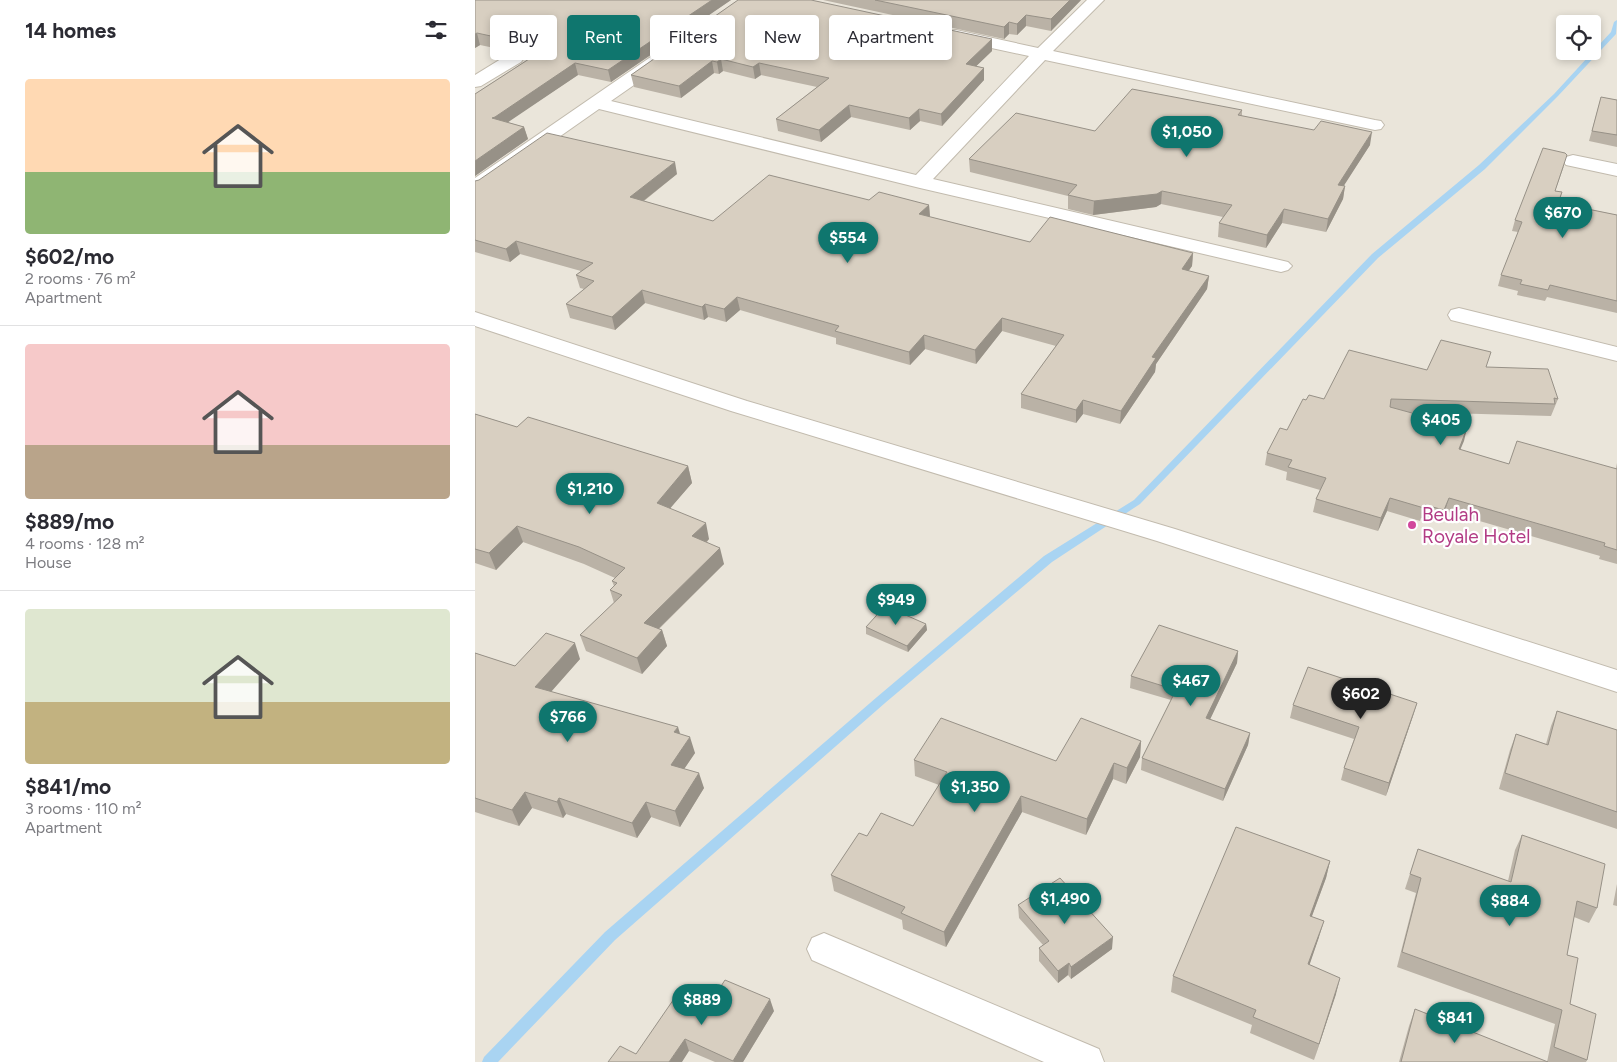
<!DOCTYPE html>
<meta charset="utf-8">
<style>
:root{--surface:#fff;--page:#f2f2f3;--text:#2b2b33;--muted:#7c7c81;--line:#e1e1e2;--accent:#0f766e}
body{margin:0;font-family:Figtree,sans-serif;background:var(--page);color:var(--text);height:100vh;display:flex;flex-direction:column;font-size:19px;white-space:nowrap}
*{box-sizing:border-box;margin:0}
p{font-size:16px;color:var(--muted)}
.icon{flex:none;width:28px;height:28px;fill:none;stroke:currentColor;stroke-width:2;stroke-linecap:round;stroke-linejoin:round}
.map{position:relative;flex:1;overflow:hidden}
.drawer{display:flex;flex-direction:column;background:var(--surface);width:475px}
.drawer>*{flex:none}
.guide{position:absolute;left:15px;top:15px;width:475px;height:45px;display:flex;gap:10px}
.fabs{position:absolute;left:1081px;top:15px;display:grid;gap:10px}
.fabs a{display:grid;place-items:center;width:45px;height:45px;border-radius:5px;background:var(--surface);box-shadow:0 2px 8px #0003;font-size:25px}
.price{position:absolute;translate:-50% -42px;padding:0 11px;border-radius:18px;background:var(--accent);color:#fff;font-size:16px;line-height:32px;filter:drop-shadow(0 1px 2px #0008)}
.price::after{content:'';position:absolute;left:50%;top:30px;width:15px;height:11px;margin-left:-8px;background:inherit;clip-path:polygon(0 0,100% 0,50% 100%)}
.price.selected{background:#222;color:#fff}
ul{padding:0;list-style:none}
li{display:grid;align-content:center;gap:10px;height:265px;padding:0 25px}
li+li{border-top:1px solid var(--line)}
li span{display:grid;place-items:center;height:155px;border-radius:5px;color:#555}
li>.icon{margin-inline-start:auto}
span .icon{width:90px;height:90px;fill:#fffc;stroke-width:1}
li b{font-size:21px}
h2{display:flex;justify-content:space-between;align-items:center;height:60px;padding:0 25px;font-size:21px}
.pill{padding:0 18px;border-radius:5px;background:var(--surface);box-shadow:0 2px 8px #0003;font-size:18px;line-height:45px}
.pill.selected{background:var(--accent);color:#fff}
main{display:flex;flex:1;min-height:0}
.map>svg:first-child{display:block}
.residential{fill:#eae5da;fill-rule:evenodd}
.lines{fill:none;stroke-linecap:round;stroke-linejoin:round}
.stream{fill:#a9d4f2;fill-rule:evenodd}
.minor-casing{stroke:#c2bbae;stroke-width:2}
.minor{fill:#fff;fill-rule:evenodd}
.wall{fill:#bab2a6}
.shaded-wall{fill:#979187}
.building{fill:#d8cfc1;stroke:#979187}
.hotel-dot{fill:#d1479c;stroke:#fff;stroke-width:2}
.labels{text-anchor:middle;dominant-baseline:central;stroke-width:4.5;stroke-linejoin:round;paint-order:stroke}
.hotel-label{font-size:19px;fill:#b23c85;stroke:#fff;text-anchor:start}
</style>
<main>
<section class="drawer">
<h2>14 homes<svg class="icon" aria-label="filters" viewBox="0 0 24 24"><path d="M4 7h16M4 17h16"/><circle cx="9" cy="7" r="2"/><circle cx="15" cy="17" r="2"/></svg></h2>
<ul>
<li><span style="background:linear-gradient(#ffd9b3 60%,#8fb573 0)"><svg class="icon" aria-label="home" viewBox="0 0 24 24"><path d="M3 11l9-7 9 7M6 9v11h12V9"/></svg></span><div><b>$602/mo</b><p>2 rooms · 76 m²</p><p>Apartment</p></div></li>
<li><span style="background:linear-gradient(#f6c9c9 65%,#b9a48a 0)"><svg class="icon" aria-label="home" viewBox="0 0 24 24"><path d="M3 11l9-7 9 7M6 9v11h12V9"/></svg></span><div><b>$889/mo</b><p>4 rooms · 128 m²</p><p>House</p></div></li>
<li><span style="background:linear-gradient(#dfe7d0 60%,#c2b280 0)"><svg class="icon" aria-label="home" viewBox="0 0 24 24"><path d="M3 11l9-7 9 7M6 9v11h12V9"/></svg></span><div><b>$841/mo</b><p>3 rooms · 110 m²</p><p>Apartment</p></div></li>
</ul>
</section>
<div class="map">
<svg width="1142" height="1062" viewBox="0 0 1142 1062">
<rect width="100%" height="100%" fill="#f6f3ec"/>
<path class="residential" d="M0,0H1142V1062H0ZM1090,24H1118V51H1090Z"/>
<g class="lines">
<path class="stream" d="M1142,20L1141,34L1083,96L1010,169L903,258L665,504L577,562L410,703L140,940L23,1062H7L9,1057L130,932L402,697L569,556L659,500L897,254L1004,165L1079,94L1136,32L1139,22Z"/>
<defs>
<path id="minor" d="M612,0H629L578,51L900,120L906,121L909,125L906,129L900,130L570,60L458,179L813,262L817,266L813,270L806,272L445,188L124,109L7,191L0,193V178L180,54H192L195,58L192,62L136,101L441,175L554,56L475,39L473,35L475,31L481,30L563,48Z
M40,53L46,54L49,58L46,62L6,86L0,87V75L34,54Z
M1098,155L1142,164V176L1091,165L1088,161L1091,157Z
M984,308L1142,347V361L976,320L973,315L976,310Z
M0,312L272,401L700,529L1142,670V692L682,541L256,411L0,326Z
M349,933L624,1049L629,1062H569L337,960L332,949L337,938Z"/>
</defs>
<use href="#minor" class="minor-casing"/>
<use href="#minor" class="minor"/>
</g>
<path class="wall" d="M0,0H256L136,82L103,75L32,122L49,127L53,139L0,176V94L58,56L5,45L0,48Z
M263,0L517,51L501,66L509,68V80L467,126L445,121L435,130L376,117L346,142L303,131L301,119L342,87L286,75L280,79L248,71L244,74L239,73L206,98L159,87L156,75Z
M348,0H606L576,31L551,26L542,35L534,34L529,39Z
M1126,97L1142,100V147L1114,141Z
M767,110V116L895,145L868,186H870L868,199L851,232L807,223L791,248L743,237L744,223L748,217L686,204L681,207L618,215L593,209V196L495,172L494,159L620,131Z
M1089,166L1080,191L1087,192L1084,203L1142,215V313L1072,297L1070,301L1042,295L1043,291L1023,286L1026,275L1043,232L1037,231L1040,220Z
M202,174L169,201L238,221L394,200L454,205L455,217L555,242L718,253L717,266L713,271L734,276L732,289L681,364L680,372L645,424L608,414L601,423L546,408V394L581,346L527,331L501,364L450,349L435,365L361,344V338L265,310L251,322L233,317L229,320L170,303L140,330L95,318L91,304L109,289L105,288L101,275L106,271L45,254L35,262L0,252V181Z
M1012,367L1083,399L1076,416L935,412L992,428L985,450L1034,464L1141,468L1142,463V564L1124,559L1125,556L970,511L966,523L946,518L945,521L912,511L903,531L838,512L841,499L845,490L811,480L812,472L790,465L792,453L812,430L831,400L849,399L952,370Z
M0,414L42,427L213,466L217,483L195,508L234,539L232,542L249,564L184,629L187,630L192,646L167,674L111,651L105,635L139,603L135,590L139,586L137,581L140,578L109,564L48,542L21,570L0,563Z
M451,624L452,630L433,652L391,634V627Z
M763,651L762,663L735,719L775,733L773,745L748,801L666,770L667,758L696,700L655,688L656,676Z
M0,653L40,666L105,659L76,692L205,734L220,753L209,769L229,788L205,827L176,817L162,838L91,814L88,818L57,808L44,826L0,812Z
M942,703L911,796L866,780L869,768L879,739L815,718L818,705Z
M1082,711L1142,730V829L1024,789L1035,750L1041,734L1071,744L1076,726Z
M666,741L665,757L651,784L638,779L611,835L547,812L471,947L428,929L427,920L359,891L356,875L392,836L438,826L464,785L440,776L439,760L581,761Z
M1047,835L1122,908L1114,923L1099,917L1092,955L1095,1004L1112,1060L1111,1062H924L934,1026L940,1009L1072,1062L1080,1024L922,967L941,893L930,889L943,849L1033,881L1040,850Z
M855,861L851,878L837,916L844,937L834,965L861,994L839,1060L775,1033L777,1025L696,992L698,976Z
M1142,884V906L1138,905Z
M543,905L637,949L596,979L593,975L583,983L564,961V948L568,945L544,918Z
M233,1006L299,1011L268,1062H240L214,1051L161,1054Z"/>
<path class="shaded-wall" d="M237,0H256L136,82L133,70Z
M595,0H606L576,31V19Z
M551,15V26L542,35V24Z
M534,22V34L529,39V27Z
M2,33L5,45L0,48V34Z
M517,39V51L491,76V64Z
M246,59L248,71L244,74L242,62Z
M237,61L239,73L206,98L204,86Z
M100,63L103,75L23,129L17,118Z
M284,63L286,75L280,79L278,67Z
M509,68V80L467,126L466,114Z
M374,105L376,117L346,142L344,130Z
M444,109L445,121L435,130L434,118Z
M49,127L53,139L0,176V161Z
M897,132L895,145L861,198L863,185Z
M200,162L202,174L158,209L155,197Z
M870,186L868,199L851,232L853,219Z
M687,191L686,204L681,207L618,215L619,201Z
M454,205L455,217L444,214Z
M809,209L807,223L791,248L792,235Z
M41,241L45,254L35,262L31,249Z
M718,253L717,266L706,282L707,269Z
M734,276L732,289L681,364L680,372L645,424L646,411L677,357Z
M167,290L170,303L140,330L137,317Z
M262,297L265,310L251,322L249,309Z
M230,304L233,317L229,320L227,307Z
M527,318V331L501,364L500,350Z
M449,335L450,349L435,365L434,352Z
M608,400V414L601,423V410Z
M992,428L989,441L980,462L984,449Z
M213,466L217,483L186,519L182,503Z
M915,498L912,511L903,531L906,518Z
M974,498L970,511L966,523L969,510Z
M231,523L234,539L221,552L217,536Z
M42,526L48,542L21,570L14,553Z
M245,548L249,564L173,639L169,623Z
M451,624L452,630L433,652L432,646Z
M187,630L192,646L167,674L162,658Z
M100,643L105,659L66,703L60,687Z
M763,651L762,663L730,730L731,718Z
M942,703L938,716L911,796L914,783Z
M203,727L208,743L199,732Z
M775,733L773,745L748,801L750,789Z
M215,737L220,753L201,781L196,765Z
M666,741L665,757L651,784L652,768Z
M639,763L638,779L611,835L612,819Z
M224,773L229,788L205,827L200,811Z
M50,792L57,808L44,826L37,810Z
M546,796L547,812L471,947L469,932Z
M84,798L91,814L88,818L82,802Z
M171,802L176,817L162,838L157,823Z
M855,861L851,878L831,932L835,916Z
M849,921L844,937L829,981L833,964Z
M638,937L637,949L596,979V967Z
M594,963L593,975L583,983V971Z
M865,978L861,994L839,1060L844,1044Z
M295,999L299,1011L268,1062H259L258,1061Z
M210,1039L214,1051L207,1062H194Z"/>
<path class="building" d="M0,0H237L133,70L100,63L20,117L17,118L49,127L0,161V94L71,48L2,33L0,34Z
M263,0H336L517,39L491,64L509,68L466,114L444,109L434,118L374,105L344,130L301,119L354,78L284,63L278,67L246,59L242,62L237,61L204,86L156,75Z
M400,0H595L576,19L551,15L542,24L534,22L529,27Z
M657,89L767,110L763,115L839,130L846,121L897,132L863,185L870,186L853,219L809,209L792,235L744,223L757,205L687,191L682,194L619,201L593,195L602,185L494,159L541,113L620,131Z
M1126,97L1142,100V135L1117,131Z
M72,133L200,162L155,197L238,221L294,175L394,200L404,192L454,205L444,214L555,242L575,217L718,253L707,269L734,276L677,357L681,358L646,411L608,400L601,410L546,394L589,335L527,318L500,350L449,335L434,352L360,331L364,326L262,297L249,309L230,304L227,307L167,290L137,317L91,304L119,281L101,275L118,263L41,241L31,249L0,240V181L4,180Z
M1068,148L1090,153L1092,155L1080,191L1087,192L1083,203L1142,215V301L1075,285L1073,290L1045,284L1047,280L1026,275L1047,222L1040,220Z
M966,340L1016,352L1011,367L1073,369L1083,399L1079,398L1080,404L916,399L915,407L992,428L984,449L1034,464L1042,441L1142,469V550L1129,546L1130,543L974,498L969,510L950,505L949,508L915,498L906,518L841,499L851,478L813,467L817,460L792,453L805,428L812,430L828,399L831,400L834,395L849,399L874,350L952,370Z
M0,414L42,427L53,417L213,466L182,503L231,523L217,536L245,548L169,623L187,630L162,658L105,635L147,595L135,590L142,583L137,581L150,568L104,547L42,526L14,553L0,549Z
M410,606L451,624L432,646L391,627Z
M684,625L763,651L731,718L775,733L750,789L667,758L701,690L656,676Z
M71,633L100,643L60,687L203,727L199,732L215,737L196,765L224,773L200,811L171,802L157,823L84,798L82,802L50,792L37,810L0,798V653L40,666Z
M833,667L942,703L914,783L869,768L884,727L818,705Z
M1082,711L1142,730V812L1030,773L1041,734L1073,745Z
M466,718L581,761L606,718L666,741L652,768L639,763L612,819L546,796L469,932L426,913L430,907L356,875L384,833L392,836L406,813L438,826L472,772L439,760Z
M761,827L855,861L835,916L849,921L833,964L865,978L844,1044L778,1017L781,1010L698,976Z
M1047,835L1130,864L1122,908L1102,901L1092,955L1103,958L1095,1004L1121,1014L1112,1060L1079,1047L1087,1010L927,952L946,878L935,874L943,849L1036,882Z
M585,878L638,937L596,967L594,963L583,971L564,948L574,941L543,905Z
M250,980L295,999L258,1061L210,1039L194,1062H133L145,1046L161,1054L203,993L233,1006Z
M940,1009L1073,1062H926Z"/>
<circle class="hotel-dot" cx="937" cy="525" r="5"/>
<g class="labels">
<g class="hotel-label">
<text x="947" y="514">Beulah<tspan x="947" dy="22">Royale Hotel</tspan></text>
</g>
</g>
</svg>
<div class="fabs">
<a><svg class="icon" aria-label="locate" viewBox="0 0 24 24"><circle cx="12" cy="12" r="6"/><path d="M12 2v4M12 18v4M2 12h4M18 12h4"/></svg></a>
</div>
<b class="price" style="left:712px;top:158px">$1,050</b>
<b class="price" style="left:1088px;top:239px">$670</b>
<b class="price" style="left:373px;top:264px">$554</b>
<b class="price" style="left:966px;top:446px">$405</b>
<b class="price" style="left:115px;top:515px">$1,210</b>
<b class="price" style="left:421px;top:626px">$949</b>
<b class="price" style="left:716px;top:707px">$467</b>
<b class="price selected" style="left:886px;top:720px">$602</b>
<b class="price" style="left:93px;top:743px">$766</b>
<b class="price" style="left:500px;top:813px">$1,350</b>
<b class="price" style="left:590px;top:925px">$1,490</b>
<b class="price" style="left:1035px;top:927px">$884</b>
<b class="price" style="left:227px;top:1026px">$889</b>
<b class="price" style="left:980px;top:1044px">$841</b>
<div class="guide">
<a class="pill">Buy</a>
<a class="pill selected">Rent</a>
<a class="pill">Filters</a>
<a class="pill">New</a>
<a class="pill">Apartment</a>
</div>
</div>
</main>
